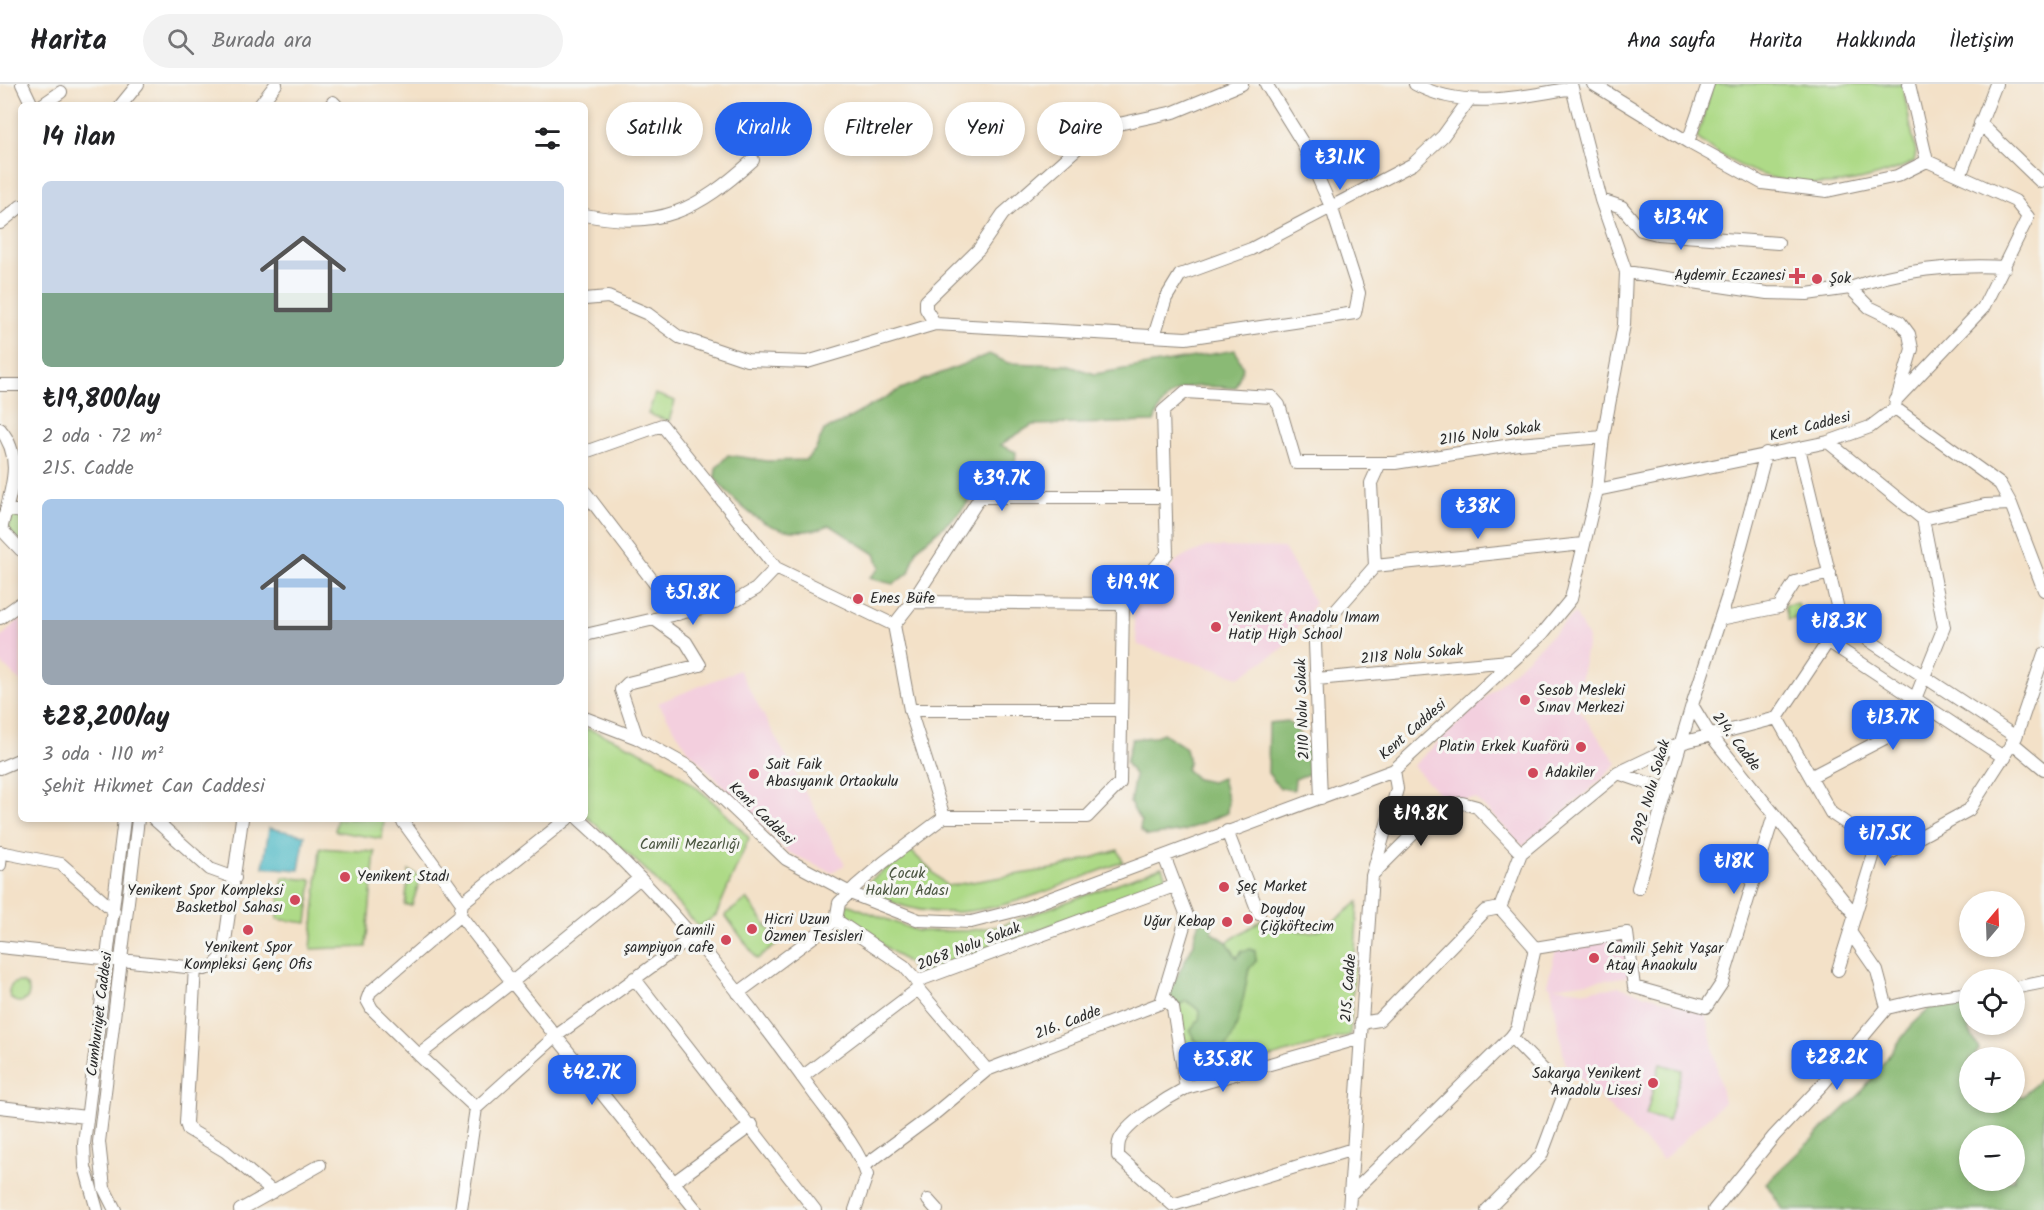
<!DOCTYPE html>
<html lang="tr">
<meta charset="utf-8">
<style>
:root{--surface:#fff;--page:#f2f2f2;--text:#202124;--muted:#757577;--line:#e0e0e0;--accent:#2563eb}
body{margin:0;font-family:Kalam,sans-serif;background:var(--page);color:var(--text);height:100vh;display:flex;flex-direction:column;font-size:22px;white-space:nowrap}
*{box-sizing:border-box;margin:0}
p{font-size:20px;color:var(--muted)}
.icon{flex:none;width:33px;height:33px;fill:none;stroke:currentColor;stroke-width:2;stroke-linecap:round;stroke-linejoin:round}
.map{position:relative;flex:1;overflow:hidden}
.panel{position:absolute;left:18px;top:18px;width:570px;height:720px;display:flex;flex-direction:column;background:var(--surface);border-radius:9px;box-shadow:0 3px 9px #0003}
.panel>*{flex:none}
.banner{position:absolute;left:606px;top:18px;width:570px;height:54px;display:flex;gap:12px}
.needle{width:39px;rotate:19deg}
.controls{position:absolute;left:1959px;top:807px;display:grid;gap:12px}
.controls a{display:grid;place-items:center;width:66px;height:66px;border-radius:50%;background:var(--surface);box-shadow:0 3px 9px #0003;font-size:30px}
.price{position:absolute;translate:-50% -51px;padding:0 14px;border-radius:12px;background:var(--accent);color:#fff;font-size:20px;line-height:39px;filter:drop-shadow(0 2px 3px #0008)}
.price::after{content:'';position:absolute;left:50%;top:36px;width:18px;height:14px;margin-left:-9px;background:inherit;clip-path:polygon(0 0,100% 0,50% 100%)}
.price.current{background:#222;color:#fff}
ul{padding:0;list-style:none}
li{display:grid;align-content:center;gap:12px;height:318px;padding:0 24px}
li span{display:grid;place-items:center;height:186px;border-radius:9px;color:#555}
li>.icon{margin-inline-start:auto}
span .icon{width:108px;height:108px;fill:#fffc;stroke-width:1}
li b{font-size:26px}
h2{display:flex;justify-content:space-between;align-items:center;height:72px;padding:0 24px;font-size:26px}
.pill{padding:0 21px;border-radius:27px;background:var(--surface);box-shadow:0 3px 9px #0003;font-size:21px;line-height:54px}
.pill.current{background:var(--accent);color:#fff}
header{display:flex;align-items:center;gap:36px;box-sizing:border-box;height:84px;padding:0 30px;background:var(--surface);border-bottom:2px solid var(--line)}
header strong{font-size:28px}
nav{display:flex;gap:33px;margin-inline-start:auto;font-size:21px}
.search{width:420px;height:54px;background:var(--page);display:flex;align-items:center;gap:15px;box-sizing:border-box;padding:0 21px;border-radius:33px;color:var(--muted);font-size:22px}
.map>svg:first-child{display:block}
.built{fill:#f3cfde}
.green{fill:#aeda87;stroke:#6c8259;stroke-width:1.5}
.forest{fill:#8aba74;stroke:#5a7250;stroke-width:1.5;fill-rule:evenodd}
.water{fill:#49b7c4;stroke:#3a7178;stroke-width:1.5}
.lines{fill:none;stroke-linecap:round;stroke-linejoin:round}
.minor-casing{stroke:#8f867a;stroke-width:14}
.minor{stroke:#fff;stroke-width:12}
.poi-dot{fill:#d1495b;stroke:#f6f6f2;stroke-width:2}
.labels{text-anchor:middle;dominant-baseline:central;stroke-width:6;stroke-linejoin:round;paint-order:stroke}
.poi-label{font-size:15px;fill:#2b2b2b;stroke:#f6f6f2;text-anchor:start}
.street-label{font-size:15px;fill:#2b2b2b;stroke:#f6f6f2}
.park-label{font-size:15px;fill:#4c5742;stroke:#f6f6f2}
</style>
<header>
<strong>Harita</strong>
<div class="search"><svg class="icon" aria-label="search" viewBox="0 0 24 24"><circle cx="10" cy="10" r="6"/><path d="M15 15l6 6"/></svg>Burada ara</div>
<nav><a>Ana sayfa</a><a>Harita</a><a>Hakkında</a><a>İletişim</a></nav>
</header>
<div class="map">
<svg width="2044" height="1126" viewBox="0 0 2044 1126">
<rect width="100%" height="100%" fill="#f6f6f2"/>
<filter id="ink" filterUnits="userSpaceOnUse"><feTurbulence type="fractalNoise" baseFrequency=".0167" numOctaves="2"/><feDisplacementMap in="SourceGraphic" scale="12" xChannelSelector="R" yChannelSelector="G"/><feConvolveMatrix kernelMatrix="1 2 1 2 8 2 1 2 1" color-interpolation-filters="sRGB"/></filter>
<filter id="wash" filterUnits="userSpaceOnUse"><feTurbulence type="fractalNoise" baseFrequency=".008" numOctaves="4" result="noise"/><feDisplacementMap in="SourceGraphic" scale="24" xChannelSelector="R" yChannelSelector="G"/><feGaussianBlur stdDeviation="1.35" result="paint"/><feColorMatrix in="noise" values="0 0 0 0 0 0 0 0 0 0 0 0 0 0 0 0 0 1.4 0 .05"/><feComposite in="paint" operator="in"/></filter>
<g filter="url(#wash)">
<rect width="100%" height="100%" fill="#f3e1c8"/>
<path class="built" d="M1206,463L1284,464L1315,519L1282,565L1239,593L1138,561L1132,524L1180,474Z
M1575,529L1588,555L1579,610L1572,616L1617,679L1603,694L1523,762L1476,715H1444L1413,682Z
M21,534V598L0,578V554Z
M739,586L845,781L831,788L786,767L688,666L658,619Z
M1629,846L1637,891L1554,903L1587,907L1619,903L1706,929L1724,1018L1663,1076L1565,979L1551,903L1547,900L1558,857Z"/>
<path class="green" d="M1713,0H1902L1916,68L1914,78C1836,113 1764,108 1697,54Z
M655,310L675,317L669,337L648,330Z
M11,430L21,433V458L8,446Z
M1798,519L1801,533L1788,536L1785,521Z
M585,644C657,669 698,698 749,754L716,831L699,843L646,786L585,731Z
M337,735H384L382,755L335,747Z
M320,764L375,768L366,863L311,865Z
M910,766L947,802L1058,784L1118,766L1123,778C1052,803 969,849 892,818C883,815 870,812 864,804L866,800Z
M1162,783L1167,797L920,891L912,886L908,879L846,834L844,829L847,820L917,847H966L1001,842Z
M409,787L421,793L412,821H405Z
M283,793L312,796L307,839L277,835Z
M747,815L779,859L757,875L725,831Z
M1358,818L1350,951L1192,995L1177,922L1187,917L1200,927C1199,943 1203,962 1214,974L1244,906L1249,885L1237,875L1227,858L1266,833C1316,858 1317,850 1358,818Z
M9 908a10 10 0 1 1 20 0a10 10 0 1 1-20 0Z
M1660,980L1682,986L1668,1037L1646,1031Z"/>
<path class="forest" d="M1235,266L1243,284L1235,304C1197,302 1168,295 1154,338L1032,341L1000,361L1016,368L1014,393L1004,399L993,395L979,405L960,428L917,465L909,489L893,500L869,494L880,484L875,470L830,441C779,461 746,431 715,394L716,384L728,371L767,377L806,376L816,365L824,346L839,340L901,305L989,270L1008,279L1066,281L1095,290Z
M1288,637C1301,651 1317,670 1311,689L1295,695L1294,706L1280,704L1268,689L1269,639Z
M1163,649L1186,664L1189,679L1186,685L1197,695L1211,698L1222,694L1228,717L1227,729L1184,747L1147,752L1140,746L1141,738L1130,719L1135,692L1126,678L1132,655L1153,653Z
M1205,833L1210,834L1213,849L1227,858L1237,874L1242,867L1251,865L1255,867L1256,877L1249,885C1243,911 1239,962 1214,974L1194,955L1190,947L1199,936L1200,927L1187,917L1177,922L1168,910L1194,859C1194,848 1197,841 1205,833Z
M1939,916L1965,918L1966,940L1979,965L1974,973L1970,974L1969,980L1964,988L1969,992L1970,1018H2014L2015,1012H2023L2044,991V1126H1783L1766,1099L1861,1009L1910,943ZM1970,1052H2014V1096H1970Z"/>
<path class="water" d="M269,744L305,751L299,786L263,783Z"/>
</g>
<g filter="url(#ink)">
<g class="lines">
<defs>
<path id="minor" d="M22,0L32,21
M1415,0C1463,27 1522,13 1572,4
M1571,0L1601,116L1626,188L1624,241L1603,353L1597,406
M1593,0L1688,58L1708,0
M42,21L61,8
M121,21L138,0
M260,21L276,0
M331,21L333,18L336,21
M1980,39L2041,98
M1688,58L1762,99L1827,107L1897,92L1927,77
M1960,92L1996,0
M1601,116L1622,123L1641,146L1657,150L1778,159
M585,131C660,146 698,126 753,76
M0,139L21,122
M1626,188L1767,209L1807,210L1850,204
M585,215L608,213L648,230L679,253L747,276L807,278L935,240L1186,254L1355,229L1359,209L1332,125L1302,58L1266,0
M935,240L926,225V217L979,165L1003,130L1100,44L1174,28L1242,0
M1154,252L1166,214L1180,191L1251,165L1413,80L1443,52L1469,16
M0,301H21
M1898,312L1912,265L1909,250L1900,238L1869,223L1850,204C1898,186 1954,180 2005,183
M1895,324L2000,400L2011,420
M0,345C26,376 9,410 1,446
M1799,364L1841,538
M585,368L662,341L776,484L894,541L910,626L944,733L884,778L857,801L839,819L836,836L738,909
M1766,369L1727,514L1692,621L1709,649L1855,831
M585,408L678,530
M6,425L21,428
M1923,435L1985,421L2011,420L2044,506
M0,444L21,466
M1375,482L1583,460
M912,518L1123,520L1167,470L1163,327L1185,308L1272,313L1279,321L1296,379H1395L1518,360L1603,353
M0,534L21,519
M1720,535L1779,523L1795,498L1830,489
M894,541L912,518L980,413H1165
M585,551L737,516L756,505L776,484
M1829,558L2005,674
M1317,595L1509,577
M910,626H1120
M585,634L637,654L691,684L786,775L850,809L919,836L971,838L1022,825L1394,686L1543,549L1571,515L1597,406L1828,358L1870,343L1895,324L1896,316L1983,224L2028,133L2015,117L1927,77L1909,0
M2016,653L2044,570
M637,654L621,606L628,599L700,581L686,558L654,535
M2014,660L2044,685
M0,684L21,675
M1618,689L1668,706
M1812,692L1891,651L1915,615L1944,543L1923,435L1828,358
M1321,714L1315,559L1319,546L1375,482L1371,399L1380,379
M944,733H1087L1120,699L1123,520
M154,735L210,785L235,794
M401,735L462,819L460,831L512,898L419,971L476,1024
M579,735C668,815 743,911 813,1008C831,1033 857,1061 867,1091L855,1126
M1227,747L1259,830
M0,768L61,780L114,827
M0,781L1,768
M1373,790L1441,722L1462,719L1477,723L1521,769
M640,794L512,898L696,1126
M1638,804L1692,621
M462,819L567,735
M836,836L904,882L917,897
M1850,848L1877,887L1887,924
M0,863L205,885L215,881L223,872L242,735
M1535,864L1627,849L1634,903L1706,923L1722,899L1774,731
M195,883L186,1039L188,1045L225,1067L273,1108
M1838,886L1877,760
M634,894L815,1126
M2014,904L2044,898
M918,905L987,986
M1164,912L1173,924L1186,1004L1361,954
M1361,939L1379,936L1485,827L1500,824
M419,971L372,925L367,916L370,908L460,831
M802,993L918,905L917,897L1174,802
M1186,1004C1169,1013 1124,1040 1119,1058C1118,1062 1118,1068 1118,1072L1173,1121L1353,1065
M0,1023L86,1033
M476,1024L556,952L692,853
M864,1082L933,1031L987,986L1161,919L1187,832L1164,772
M673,1099L752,1041
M1350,1111L1511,953
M928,1116L937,1126
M97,1126L85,1083L84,1060L124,735
M115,1126L104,1104L99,1058L138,735
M240,1126L320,1081
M461,1126L476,1024
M1349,1126L1372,792L1397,705L1394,686
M1487,1126L1541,1072L1563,1013L1557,1000L1511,953L1517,945L1535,864L1500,824L1521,769L1618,689L1681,659L1777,634L1841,538L2016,653L1969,726L1890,769L1831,729L1777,634
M1714,1126L1774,1052L1823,1000L1887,924L1925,915L1970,909"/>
</defs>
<use href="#minor" class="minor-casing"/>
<use href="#minor" class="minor"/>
</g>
</g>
<g class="poi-dot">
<path d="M1794 183h6v6h6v6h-6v6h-6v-6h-6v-6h6z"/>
<circle cx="1817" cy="195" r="6"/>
<circle cx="858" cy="515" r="6"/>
<circle cx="1216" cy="543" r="6"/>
<circle cx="1525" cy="616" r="6"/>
<circle cx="1581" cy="663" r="6"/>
<circle cx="1533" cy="689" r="6"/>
<circle cx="754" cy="690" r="6"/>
<circle cx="345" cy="793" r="6"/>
<circle cx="1224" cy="803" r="6"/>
<circle cx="295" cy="816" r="6"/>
<circle cx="1248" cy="835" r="6"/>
<circle cx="1227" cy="838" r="6"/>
<circle cx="752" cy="845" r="6"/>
<circle cx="248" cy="846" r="6"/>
<circle cx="726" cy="856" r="6"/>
<circle cx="1594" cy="874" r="6"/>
<circle cx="1653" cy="999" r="6"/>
</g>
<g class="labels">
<g class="poi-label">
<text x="1785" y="192" text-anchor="end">Aydemir Eczanesi</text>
<text x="1829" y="195">Şok</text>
<text x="870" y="515">Enes Büfe</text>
<text x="1228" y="534">Yenikent Anadolu Imam<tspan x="1228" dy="17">Hatip High School</tspan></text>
<text x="1537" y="607">Sesob Mesleki<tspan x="1537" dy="17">Sınav Merkezi</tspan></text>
<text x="1569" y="663" text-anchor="end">Platin Erkek Kuaförü</text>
<text x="766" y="681">Sait Faik<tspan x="766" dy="17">Abasıyanık Ortaokulu</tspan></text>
<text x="1545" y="689">Adakiler</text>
<text x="357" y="793">Yenikent Stadı</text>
<text x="1236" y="803">Şeç Market</text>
<text x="283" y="807" text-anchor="end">Yenikent Spor Kompleksi<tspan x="283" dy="17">Basketbol Sahası</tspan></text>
<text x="1260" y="826">Doydoy<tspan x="1260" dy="17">Çiğköftecim</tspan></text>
<text x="764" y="836">Hicri Uzun<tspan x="764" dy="17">Özmen Tesisleri</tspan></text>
<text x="1215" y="838" text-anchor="end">Uğur Kebap</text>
<text x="714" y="847" text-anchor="end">Camili<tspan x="714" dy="17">şampiyon cafe</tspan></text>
<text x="248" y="864" text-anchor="middle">Yenikent Spor<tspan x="248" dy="17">Kompleksi Genç Ofis</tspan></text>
<text x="1606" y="865">Camili Şehit Yaşar<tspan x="1606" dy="17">Atay Anaokulu</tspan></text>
<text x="1641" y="990" text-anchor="end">Sakarya Yenikent<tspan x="1641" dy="17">Anadolu Lisesi</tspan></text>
</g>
<g class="street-label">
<text transform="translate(1810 343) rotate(-14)">Kent Caddesi</text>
<text transform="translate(1490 350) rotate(-8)">2116 Nolu Sokak</text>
<text transform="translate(1412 571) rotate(-5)">2118 Nolu Sokak</text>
<text transform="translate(1303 625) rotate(-92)">2110 Nolu Sokak</text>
<text transform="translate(1413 646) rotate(-41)">Kent Caddesi</text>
<text transform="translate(1736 658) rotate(53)">214. Cadde</text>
<text transform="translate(1651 708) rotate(-74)">2092 Nolu Sokak</text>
<text transform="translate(761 730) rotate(44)">Kent Caddesi</text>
<text transform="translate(969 863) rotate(-21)">2068 Nolu Sokak</text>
<text transform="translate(1349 904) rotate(-86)">215. Cadde</text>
<text transform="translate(100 930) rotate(-83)">Cumhuriyet Caddesi</text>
<text transform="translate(1068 939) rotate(-21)">216. Cadde</text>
</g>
<g class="park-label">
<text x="690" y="761">Camili Mezarlığı</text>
<text x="907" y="790">Çocuk<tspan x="907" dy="17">Hakları Adası</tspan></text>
</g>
</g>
</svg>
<div class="controls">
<a><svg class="needle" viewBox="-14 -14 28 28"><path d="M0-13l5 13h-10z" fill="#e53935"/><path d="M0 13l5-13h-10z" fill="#757577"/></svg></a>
<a><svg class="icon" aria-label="locate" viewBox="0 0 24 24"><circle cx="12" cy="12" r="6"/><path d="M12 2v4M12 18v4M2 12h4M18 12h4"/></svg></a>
<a>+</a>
<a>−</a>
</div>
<b class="price" style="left:1340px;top:107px">₺31.1K</b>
<b class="price" style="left:1681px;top:167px">₺13.4K</b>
<b class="price" style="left:1002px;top:428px">₺39.7K</b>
<b class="price" style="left:1478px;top:456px">₺38K</b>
<b class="price" style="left:1133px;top:532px">₺19.9K</b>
<b class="price" style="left:693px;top:542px">₺51.8K</b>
<b class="price" style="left:1839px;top:571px">₺18.3K</b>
<b class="price" style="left:1893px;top:667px">₺13.7K</b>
<b class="price current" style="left:1421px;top:763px">₺19.8K</b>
<b class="price" style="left:1885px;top:783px">₺17.5K</b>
<b class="price" style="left:1734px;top:811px">₺18K</b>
<b class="price" style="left:1837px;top:1007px">₺28.2K</b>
<b class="price" style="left:1223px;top:1009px">₺35.8K</b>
<b class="price" style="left:592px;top:1022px">₺42.7K</b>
<div class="banner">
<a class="pill">Satılık</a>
<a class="pill current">Kiralık</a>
<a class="pill">Filtreler</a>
<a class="pill">Yeni</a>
<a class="pill">Daire</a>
</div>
<section class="panel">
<h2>14 ilan<svg class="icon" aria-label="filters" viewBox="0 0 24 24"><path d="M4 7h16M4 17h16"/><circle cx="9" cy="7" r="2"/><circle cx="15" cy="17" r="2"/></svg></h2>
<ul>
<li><span style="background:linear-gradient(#c9d6e8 60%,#7fa58c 0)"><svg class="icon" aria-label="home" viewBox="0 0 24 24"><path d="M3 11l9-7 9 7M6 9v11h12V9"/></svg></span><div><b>₺19,800/ay</b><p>2 oda · 72 m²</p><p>215. Cadde</p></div></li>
<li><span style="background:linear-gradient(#a9c7e8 65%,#9aa5b1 0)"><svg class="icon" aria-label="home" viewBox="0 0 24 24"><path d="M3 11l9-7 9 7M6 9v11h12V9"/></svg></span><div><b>₺28,200/ay</b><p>3 oda · 110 m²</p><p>Şehit Hikmet Can Caddesi</p></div></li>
</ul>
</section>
</div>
